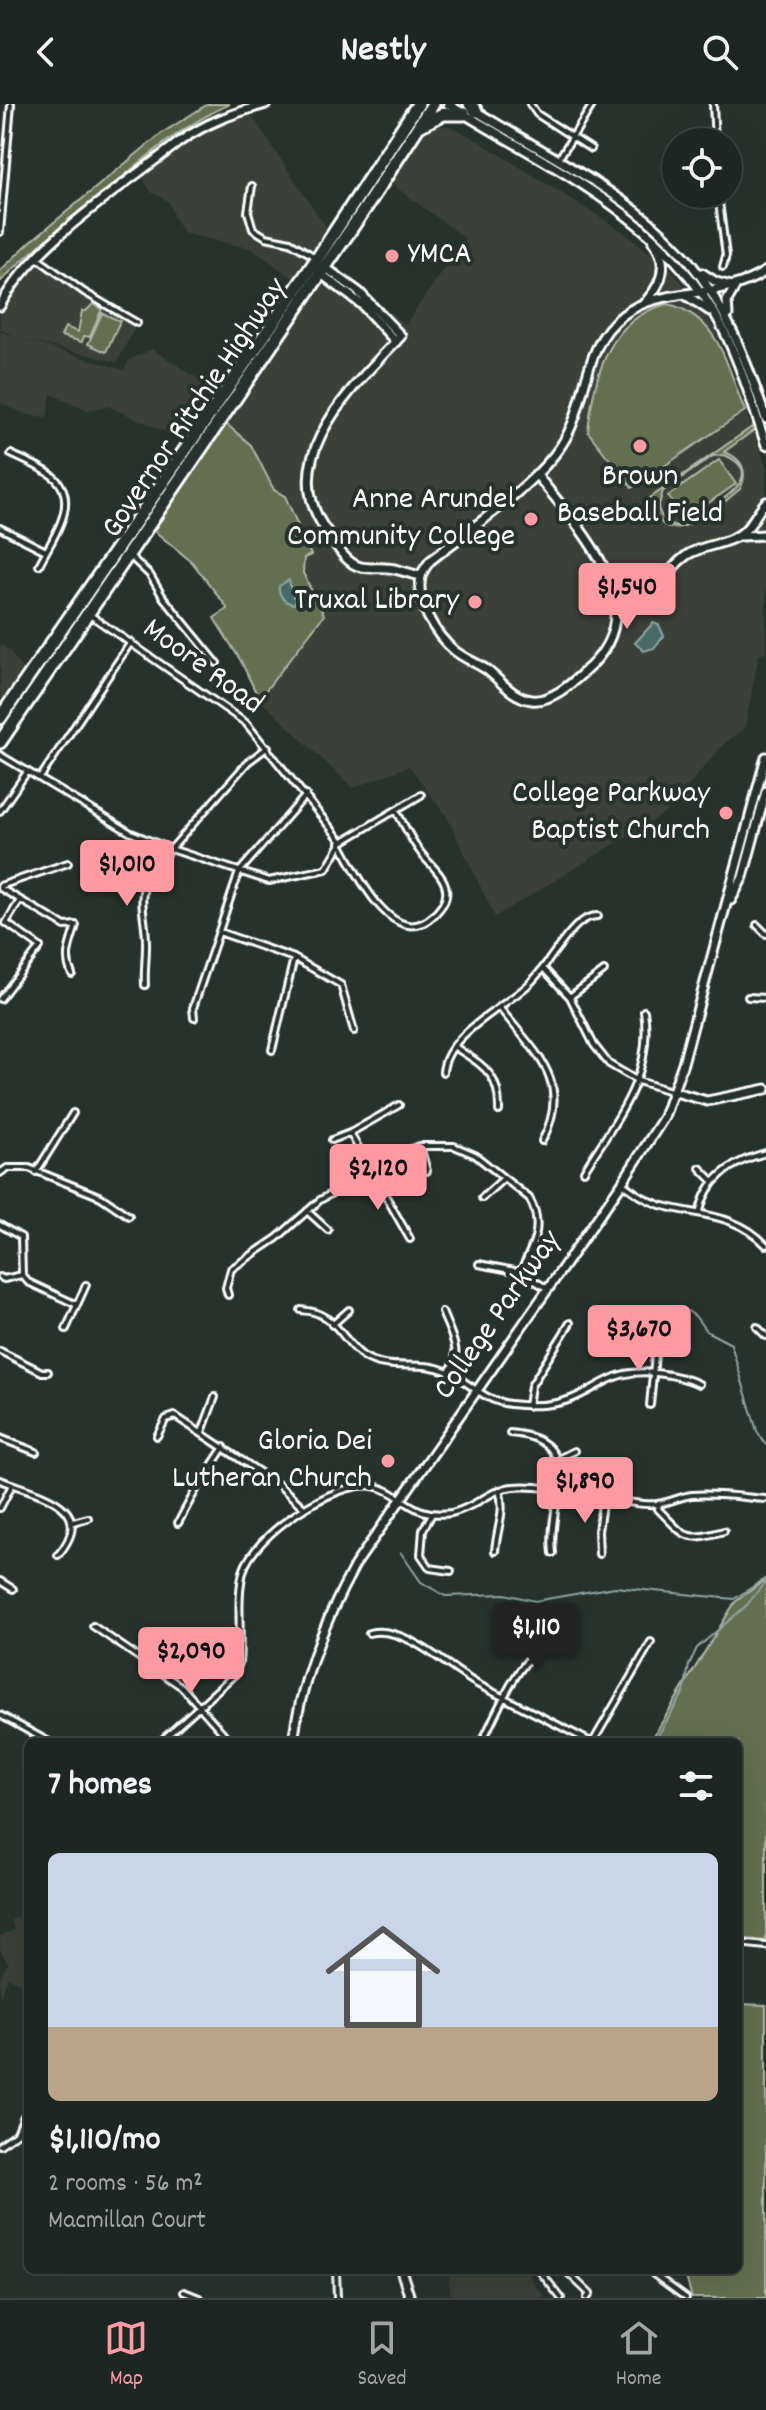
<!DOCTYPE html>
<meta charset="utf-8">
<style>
:root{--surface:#1c2622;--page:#29322f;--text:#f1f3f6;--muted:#a0a5a5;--line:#3a4340;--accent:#ff9aa2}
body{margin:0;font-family:Dekko,sans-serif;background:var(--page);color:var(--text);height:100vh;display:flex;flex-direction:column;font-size:30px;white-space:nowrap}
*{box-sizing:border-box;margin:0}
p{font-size:26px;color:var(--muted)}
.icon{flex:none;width:44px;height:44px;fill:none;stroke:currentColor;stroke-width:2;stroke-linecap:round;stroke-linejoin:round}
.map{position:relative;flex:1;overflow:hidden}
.panel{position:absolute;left:24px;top:1634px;width:718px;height:536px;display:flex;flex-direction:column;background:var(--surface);border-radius:12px;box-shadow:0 8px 32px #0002,0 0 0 2px var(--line)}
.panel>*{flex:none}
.fabs{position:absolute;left:662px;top:24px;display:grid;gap:16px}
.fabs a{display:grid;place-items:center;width:80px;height:80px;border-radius:50%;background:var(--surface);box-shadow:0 8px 32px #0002,0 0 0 2px var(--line);font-size:40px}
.price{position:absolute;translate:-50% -68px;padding:0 18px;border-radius:8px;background:var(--accent);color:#111;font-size:26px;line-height:52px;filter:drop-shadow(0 2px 4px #0008)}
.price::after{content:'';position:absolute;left:50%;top:48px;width:24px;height:18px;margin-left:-12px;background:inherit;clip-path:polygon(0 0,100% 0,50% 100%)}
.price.active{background:#222;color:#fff}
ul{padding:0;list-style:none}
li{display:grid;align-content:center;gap:16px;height:424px;padding:0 24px}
li span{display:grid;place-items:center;height:248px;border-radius:12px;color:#555}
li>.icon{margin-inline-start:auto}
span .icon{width:144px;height:144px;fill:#fffc;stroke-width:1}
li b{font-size:34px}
h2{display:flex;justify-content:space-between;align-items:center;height:96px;padding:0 24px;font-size:34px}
header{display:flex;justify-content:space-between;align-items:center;height:104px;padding:0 24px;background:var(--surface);font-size:36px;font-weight:700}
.dock{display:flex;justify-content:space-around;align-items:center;height:112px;border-top:2px solid var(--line);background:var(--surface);font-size:22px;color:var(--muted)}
.dock a{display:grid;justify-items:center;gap:4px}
.dock .active{color:var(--accent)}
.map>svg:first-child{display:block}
.built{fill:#3a4039}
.green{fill:#626f51;stroke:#b0b7a8;stroke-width:2;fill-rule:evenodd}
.water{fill:#466b68;stroke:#90a6a4;stroke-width:2}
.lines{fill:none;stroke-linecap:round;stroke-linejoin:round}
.stream{stroke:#90a6a4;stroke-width:2}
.street-casing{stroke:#fff;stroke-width:10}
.secondary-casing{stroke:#fff;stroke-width:13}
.highway-casing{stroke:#fff;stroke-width:17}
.street{stroke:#26332d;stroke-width:4}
.secondary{stroke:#26332d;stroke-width:7}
.highway{stroke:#26332d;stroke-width:11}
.poi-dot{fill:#ff9aa2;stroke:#26332d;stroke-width:3}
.labels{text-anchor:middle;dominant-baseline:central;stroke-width:8;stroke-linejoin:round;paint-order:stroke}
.poi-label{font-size:32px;fill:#fff;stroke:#26332d;text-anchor:end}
.street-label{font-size:32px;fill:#fff;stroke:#26332d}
</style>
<header><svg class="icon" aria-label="back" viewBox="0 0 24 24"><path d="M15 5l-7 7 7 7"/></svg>Nestly<svg class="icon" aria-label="search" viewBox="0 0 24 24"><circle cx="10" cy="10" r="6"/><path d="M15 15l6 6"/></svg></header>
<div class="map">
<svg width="766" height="2194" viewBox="0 0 766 2194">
<rect width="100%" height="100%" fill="#26332d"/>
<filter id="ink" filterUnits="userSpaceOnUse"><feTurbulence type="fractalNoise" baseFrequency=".0125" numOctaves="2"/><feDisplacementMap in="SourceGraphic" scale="16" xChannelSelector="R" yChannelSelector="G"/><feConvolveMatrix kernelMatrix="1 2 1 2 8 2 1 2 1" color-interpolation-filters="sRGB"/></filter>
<g filter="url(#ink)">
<path class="built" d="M247,5L330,129L298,178L252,145L183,129L173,112L169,98L151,88L140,69L179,38Z
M441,21L452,23L480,38L622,127L672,166L693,192L715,226L766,362V548L759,551L745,623L723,641L664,710L495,813L446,711L409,662L353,684L259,595L324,511L303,469L305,436L288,396L274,386L250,341L225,319L333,163L405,221L465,134L390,79L423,22Z
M35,153L136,222L117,258L25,236L124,266L129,256L152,245L219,288L188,338L108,302L88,306L51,290L47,313L28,311L0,299V227L14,232L0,225V202Z
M0,541L9,546L25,569L8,595L0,593Z
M28,1808V1885L8,1873L0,1894V1873L8,1859L0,1846V1832L14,1826L11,1816Z
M448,2166H528L535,2181L546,2194H451Z"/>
<path class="green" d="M208,0H230C185,20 150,50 113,81C74,112 35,143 0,178V167L30,138L162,29Z
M93,200L102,205L90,233L84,232L82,238L61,232L65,223L78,228L82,207H86Z
M668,200C720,213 727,263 745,307L632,384L588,328C593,275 608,213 668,200Z
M102,209L120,217L106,248L88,240Z
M225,319L251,341L274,386L285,392L311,451L304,454L303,469L324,511L259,595L241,557L214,514L227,505L226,502L192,458L152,425Z
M752,323L754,326L724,348C742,354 749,367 740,385C725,398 684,434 664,421C656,415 652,404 647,396ZM724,351C766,368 727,393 709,405C701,411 691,421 681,422C669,423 661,414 658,404L663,387L713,352Z
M719,356L736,380L685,415L668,392Z
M766,1475V1837L738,1834V1638H650L735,1498Z
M738,1900L766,1901V2194H692L684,2166H738Z"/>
<path class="water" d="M289,476L292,491L297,496L294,500C284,499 278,491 279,482Z
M653,519L659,521L664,532L654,544L644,547L635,539Z"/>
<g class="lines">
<path class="stream" d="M688,1207L696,1213L706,1227L731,1240L757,1327L766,1341
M401,1449L421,1478L445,1492L505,1490L535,1497L615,1483L734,1495L766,1474
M654,1638L684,1588L689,1561L697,1544L747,1501L766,1477"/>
<defs>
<path id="street" d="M530,0L537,10L591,45
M713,0L715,38
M558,56L593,0
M252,82L248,108L253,125L266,133L290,138L315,153
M718,90L726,152L723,163
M0,128L11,0
M37,154L84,188L137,219
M11,350C25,357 45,364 56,375C80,400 51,436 39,461
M0,424L46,447
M130,452L150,471L163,493L217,559
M90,511L246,619L342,738
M0,651L131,729L171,745L269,777L326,765L342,738L421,691
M40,674L131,538
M0,707L27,668
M340,739C355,767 394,849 433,812C440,805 448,796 446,785C444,771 429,760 421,749C411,736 404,721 396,706
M0,782L68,759
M0,784L65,822L76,821C71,839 63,852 72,870
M757,821L766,830
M219,828L294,854L341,881L354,927
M543,864L570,893L594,941L609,960L638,977L674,988
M145,881C144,868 146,855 146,842C147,816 136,797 148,771L248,658L268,643
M571,892L604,867
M748,893L766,894
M0,895L40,843L6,819L20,796
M499,903C534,948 574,977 542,1037
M194,914L193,904L239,768L306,691
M455,943C483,962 500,969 499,1007
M272,946L294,854
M443,968C446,930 504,904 529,880C539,871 547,858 556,846C567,833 579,812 598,812
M350,1029L410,1135
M332,1036L350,1029L399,1001
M420,1042L427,1067
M700,1064L713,1077
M584,1067C616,1015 654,972 644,907
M36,1068L73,1009
M0,1069L7,1064H29L101,1093L129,1112
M622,1079C634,1088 645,1096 660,1101C699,1112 736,1109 766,1141
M482,1094L504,1074
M307,1107L328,1126
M700,1107C707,1073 734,1057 766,1049
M0,1121L21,1133L22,1171L28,1178L77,1201
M479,1160L520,1168L548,1185
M0,1173L4,1175L22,1171
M228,1191L226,1184L231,1165L277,1134L320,1096L409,1046L420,1042H454L475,1051L529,1094C545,1121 533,1143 520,1168
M301,1206C307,1207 314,1207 319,1210C337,1217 347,1241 363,1252C389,1269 419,1255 446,1267C470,1278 483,1297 510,1300C535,1303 560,1302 582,1290C595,1284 607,1275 621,1271C644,1265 677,1270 699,1280
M442,1208C449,1227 465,1251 448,1268
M332,1221L349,1206
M757,1223L766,1232
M66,1225L86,1181
M0,1247L42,1268H48
M650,1301L656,1241
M528,1302L531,1282L570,1219
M202,1328L215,1293
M510,1329C590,1336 546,1399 553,1449
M157,1332L166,1315L175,1312L279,1381L304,1404
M0,1334L36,1348
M558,1355L574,1347
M0,1376C36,1390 100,1401 58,1451
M659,1400L658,1405C687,1434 684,1438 724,1427
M0,1404L12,1381
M432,1410L423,1426L421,1451L430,1464L451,1467
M73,1418L88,1414
M178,1419L198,1382L224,1343
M495,1447C497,1423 506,1408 499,1386
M599,1450L598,1427L603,1394
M0,1477L13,1485
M93,1522L182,1583L231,1638
M369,1529C405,1520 449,1565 479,1581C516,1600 554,1619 591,1638
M0,1611L49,1638
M160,1638L235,1570L239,1559C242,1530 236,1497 243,1468C253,1431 335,1376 373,1382C403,1387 410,1415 451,1409C474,1405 490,1385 513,1383C551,1380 589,1394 627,1398C636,1399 648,1401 657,1400C669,1399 681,1392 692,1391C716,1389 742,1393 765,1395
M482,1638C502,1598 518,1553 558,1530
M593,1638L651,1538
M738,1839L766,1842
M0,2041L17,2029L24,2012L28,2010
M336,2166L337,2194
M539,2166L561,2194
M565,2166L590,2190L587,2194
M648,2166L686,2194
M184,2188L199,2194"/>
<path id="secondary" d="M448,0C544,60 656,108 715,210C738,250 751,297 766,341
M474,6C546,51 632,90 688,156C727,203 747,258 766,315
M322,161L359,188L401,232C354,282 272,356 328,429C336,441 346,460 361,463C369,465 378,463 386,464C397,464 409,470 421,472
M319,166L320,169L361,200L396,238
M702,169L716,178L735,183L727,197L728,211
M687,192L710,207
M647,196C663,178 669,158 653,138
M0,202C32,140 123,82 179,38C207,18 234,9 266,0
M536,370C579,425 660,503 584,568C571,580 551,598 532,596C512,593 502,578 487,566C477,559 465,555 455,547C436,532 415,498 421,473C422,467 427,461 430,457C468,426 537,380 562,340C589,299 581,242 623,211C664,180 718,198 766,167
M741,432L766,431
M616,503C666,500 655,474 687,451C702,441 724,441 739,431C752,423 756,408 766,398
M731,796L743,773L766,687
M675,988L707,997L766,985
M293,1638C301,1576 325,1516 355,1461L622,1079L664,1013L683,959L766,653
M401,2166L410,2194"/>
<path id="highway" d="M470,0L476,7
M421,21L443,10H464
M0,614L317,155L418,0
M0,638L366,103L433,0"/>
</defs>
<use href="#street" class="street-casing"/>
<use href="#secondary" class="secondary-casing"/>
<use href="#highway" class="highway-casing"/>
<use href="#street" class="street"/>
<use href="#secondary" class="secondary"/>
<use href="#highway" class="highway"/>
</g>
</g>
<g class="poi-dot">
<circle cx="392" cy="152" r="8"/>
<circle cx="640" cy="342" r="8"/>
<circle cx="531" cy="415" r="8"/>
<circle cx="475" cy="498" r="8"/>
<circle cx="726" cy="709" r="8"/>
<circle cx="388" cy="1357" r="8"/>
</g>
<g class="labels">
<g class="poi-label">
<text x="408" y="152" text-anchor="start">YMCA</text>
<text x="640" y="374" text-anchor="middle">Brown<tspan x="640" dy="37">Baseball Field</tspan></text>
<text x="515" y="397">Anne Arundel<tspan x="515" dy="37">Community College</tspan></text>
<text x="459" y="498">Truxal Library</text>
<text x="710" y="691">College Parkway<tspan x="710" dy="37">Baptist Church</tspan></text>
<text x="372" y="1339">Gloria Dei<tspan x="372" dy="37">Lutheran Church</tspan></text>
</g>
<g class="street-label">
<text transform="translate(196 305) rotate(-56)">Governor Ritchie Highway</text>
<text transform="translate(202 564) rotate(36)">Moore Road</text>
<text transform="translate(499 1212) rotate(-55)">College Parkway</text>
</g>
</g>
</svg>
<div class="fabs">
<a><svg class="icon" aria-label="locate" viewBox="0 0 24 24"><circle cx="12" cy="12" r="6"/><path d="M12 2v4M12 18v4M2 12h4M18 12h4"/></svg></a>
</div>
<b class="price" style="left:627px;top:527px">$1,540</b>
<b class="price" style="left:127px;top:804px">$1,010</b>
<b class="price" style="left:378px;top:1108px">$2,120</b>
<b class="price" style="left:639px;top:1269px">$3,670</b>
<b class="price" style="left:585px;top:1421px">$1,890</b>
<b class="price active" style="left:536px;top:1567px">$1,110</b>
<b class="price" style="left:191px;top:1591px">$2,090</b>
<section class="panel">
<h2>7 homes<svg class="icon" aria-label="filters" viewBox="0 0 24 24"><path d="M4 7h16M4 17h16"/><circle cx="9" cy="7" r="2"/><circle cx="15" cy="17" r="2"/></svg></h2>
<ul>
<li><span style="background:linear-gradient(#c9d6e8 70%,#b9a48a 0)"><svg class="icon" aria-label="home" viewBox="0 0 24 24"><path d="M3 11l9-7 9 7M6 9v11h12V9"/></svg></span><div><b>$1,110/mo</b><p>2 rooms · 56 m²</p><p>Macmillan Court</p></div></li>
</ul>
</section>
</div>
<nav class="dock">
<a class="active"><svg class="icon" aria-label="map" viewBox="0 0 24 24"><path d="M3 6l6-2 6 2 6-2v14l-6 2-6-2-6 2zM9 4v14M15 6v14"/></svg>Map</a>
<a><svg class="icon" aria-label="saved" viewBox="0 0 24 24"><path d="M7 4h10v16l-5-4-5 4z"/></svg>Saved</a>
<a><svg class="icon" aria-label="home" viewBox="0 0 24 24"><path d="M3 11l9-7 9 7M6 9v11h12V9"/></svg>Home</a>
</nav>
